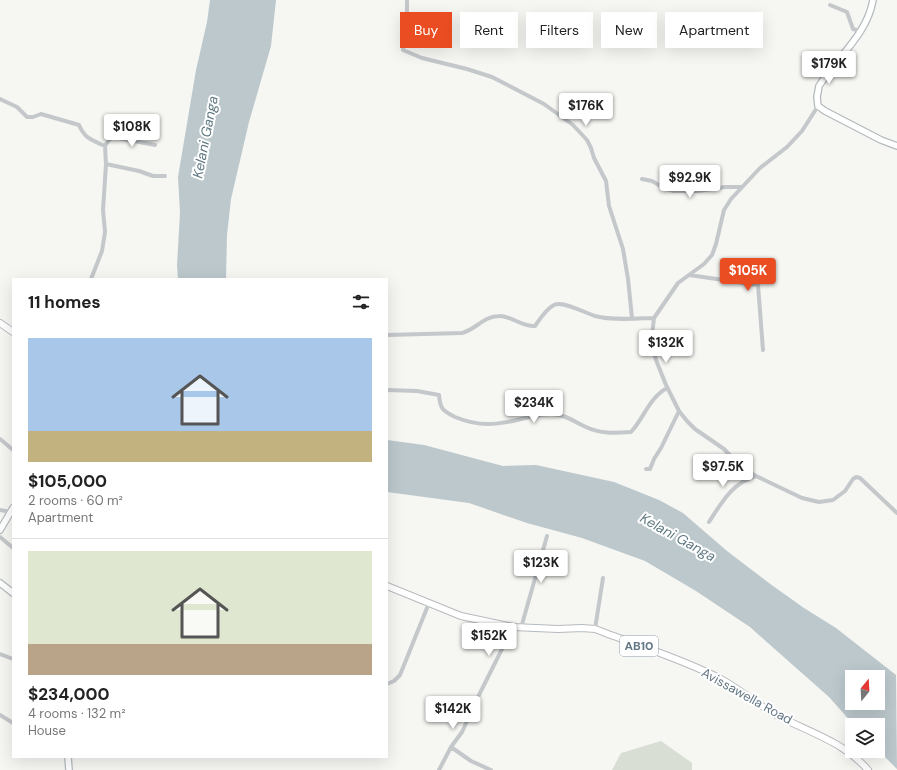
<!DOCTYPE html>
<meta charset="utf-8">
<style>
:root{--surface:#fff;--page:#f6f6f6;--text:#222;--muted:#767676;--line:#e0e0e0;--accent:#e94d21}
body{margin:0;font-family:"DM Sans",sans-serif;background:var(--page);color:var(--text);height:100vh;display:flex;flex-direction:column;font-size:15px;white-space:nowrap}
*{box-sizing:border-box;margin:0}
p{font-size:13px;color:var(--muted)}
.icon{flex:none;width:22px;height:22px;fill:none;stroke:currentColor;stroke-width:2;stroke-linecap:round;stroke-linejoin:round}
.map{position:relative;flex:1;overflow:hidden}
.sheet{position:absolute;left:12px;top:278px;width:376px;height:480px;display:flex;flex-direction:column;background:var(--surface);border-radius:0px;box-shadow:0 4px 16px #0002}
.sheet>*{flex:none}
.guide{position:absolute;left:400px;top:12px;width:380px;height:36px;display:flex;gap:8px}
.needle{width:26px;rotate:18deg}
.buttons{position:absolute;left:845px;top:670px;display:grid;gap:8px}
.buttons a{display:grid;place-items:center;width:40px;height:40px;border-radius:0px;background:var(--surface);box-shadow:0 4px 16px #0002;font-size:20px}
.price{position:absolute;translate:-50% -34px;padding:0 9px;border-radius:4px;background:#fff;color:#222;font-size:13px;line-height:26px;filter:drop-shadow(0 1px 2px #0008)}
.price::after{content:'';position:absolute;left:50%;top:24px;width:12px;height:9px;margin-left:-6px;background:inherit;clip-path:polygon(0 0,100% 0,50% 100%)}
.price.on{background:var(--accent);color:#fff}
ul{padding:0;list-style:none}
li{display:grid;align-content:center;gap:8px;height:212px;padding:0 16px}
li+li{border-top:1px solid var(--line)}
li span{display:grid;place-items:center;height:124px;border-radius:0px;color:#555}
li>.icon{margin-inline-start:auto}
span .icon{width:72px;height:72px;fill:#fffc;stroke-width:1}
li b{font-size:17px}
h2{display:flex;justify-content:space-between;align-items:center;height:48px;padding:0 16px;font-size:17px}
.pill{padding:0 14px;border-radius:0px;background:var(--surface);box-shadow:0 4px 16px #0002;font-size:14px;line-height:36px}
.pill.on{background:var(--accent);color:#fff}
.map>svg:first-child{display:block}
.green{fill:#d8ded4}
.water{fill:#bcc8cc;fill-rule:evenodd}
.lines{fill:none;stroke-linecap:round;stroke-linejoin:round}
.secondary-casing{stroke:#b4babe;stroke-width:8}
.primary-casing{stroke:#b7bbbf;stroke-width:8}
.street{stroke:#c4c8cb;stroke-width:4}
.secondary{stroke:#fff;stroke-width:5.5}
.primary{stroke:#fff;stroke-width:6}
.labels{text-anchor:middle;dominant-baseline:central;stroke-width:4;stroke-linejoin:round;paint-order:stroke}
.shield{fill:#fff;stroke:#92a0aa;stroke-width:1}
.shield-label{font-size:12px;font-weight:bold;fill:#647785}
.street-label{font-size:13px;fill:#647785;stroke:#fff}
.water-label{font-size:14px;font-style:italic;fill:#607982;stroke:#fff}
</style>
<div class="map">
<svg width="897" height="770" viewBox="0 0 897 770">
<rect width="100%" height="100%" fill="#f6f6f3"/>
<path class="green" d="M661,741L692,763V770H612L621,753Z"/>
<path class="water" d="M210,0H276L271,46L249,122L231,199L227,235L226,279H178L177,265L180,213L178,177L196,70L207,22Z
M387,440L424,445L503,466L536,465L614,482L659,500L683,513L727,551L773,586L804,608L836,628L896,675L897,769L878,750V725H854L829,697L750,627L696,591L645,561L582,538L527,523L469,503L387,492ZM852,677H878V703H852Z"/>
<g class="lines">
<defs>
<path id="secondary" d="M873,0C867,35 837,57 819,86L817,97L818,106L825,111L881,140L897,146
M0,530L13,508
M0,583L13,593
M68,757L69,770"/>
<path id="primary" d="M0,323L13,332
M387,586L461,616L513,627L558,629L582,628L595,629C636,645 680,658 719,678C740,689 757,705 778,716C809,732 844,742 868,770"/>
</defs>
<use href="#secondary" class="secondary-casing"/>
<use href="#primary" class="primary-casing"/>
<path class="street" d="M407,0C407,18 407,32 403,50L422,58L467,69L492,77L544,104L573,125L587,140L591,148L594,158L606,181L609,206L623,249L628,279L632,318
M830,5L847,12L853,29L860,31
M0,99L17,107L27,117H33L41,114L79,125C85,139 92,140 105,146L106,164L103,210L105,232L102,251L91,279
M818,106L802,131L787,147L760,168L731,199L724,210L716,244L712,255L704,264L678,283L654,318L652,335L653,348L656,360L666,385L679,411L687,421L695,429L724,449L743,469L756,476L802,498L819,502L833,500L845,491L853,479L856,477L860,478L897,513
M105,146L109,140L113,137L155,145
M106,164L139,171L153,176H165
M642,179L652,181L664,188L674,191H698L725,187H742
M689,275L758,285L763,350
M387,335L462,333C475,330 484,316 499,316C510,315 522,327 535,326C540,319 546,309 554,305C562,300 585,313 595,316C614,321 635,318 654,318
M387,390L417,391L439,395C440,409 443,411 455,417C479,427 497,425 521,419C531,417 541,413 552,414C564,414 575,422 586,427C600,434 615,433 631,432C644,418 649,398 667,388
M0,439L13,450
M646,469H650L654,459L661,448L679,411
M0,510L11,512
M709,522C722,502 732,483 756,476
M0,537L13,548
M521,628L547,536
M595,629L603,578
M0,654L13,659
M387,684L394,681L400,675L429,603
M0,715L13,723
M451,747L471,761L491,770
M439,770L451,747L462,732L479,695L513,627"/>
<use href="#secondary" class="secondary"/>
<use href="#primary" class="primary"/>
</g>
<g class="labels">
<rect class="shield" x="620" y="636" width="38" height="20" rx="3"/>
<g class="shield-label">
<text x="639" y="646">AB10</text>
</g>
<g class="street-label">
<text transform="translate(747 696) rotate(29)">Avissawella Road</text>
</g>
<g class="water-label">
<text transform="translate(205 137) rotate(-79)">Kelani Ganga</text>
<text transform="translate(678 537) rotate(29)">Kelani Ganga</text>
</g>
</g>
</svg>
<div class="buttons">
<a><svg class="needle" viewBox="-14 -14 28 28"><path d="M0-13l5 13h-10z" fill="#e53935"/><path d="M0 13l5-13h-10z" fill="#767676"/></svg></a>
<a><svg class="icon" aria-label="layers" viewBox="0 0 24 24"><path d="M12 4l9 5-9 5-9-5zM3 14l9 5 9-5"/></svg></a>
</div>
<b class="price" style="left:829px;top:85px">$179K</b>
<b class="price" style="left:586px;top:127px">$176K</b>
<b class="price" style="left:132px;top:148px">$108K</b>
<b class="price" style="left:690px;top:199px">$92.9K</b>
<b class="price on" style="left:748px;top:292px">$105K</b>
<b class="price" style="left:666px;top:364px">$132K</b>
<b class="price" style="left:534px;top:424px">$234K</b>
<b class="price" style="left:723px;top:488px">$97.5K</b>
<b class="price" style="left:541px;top:584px">$123K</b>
<b class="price" style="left:489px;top:657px">$152K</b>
<b class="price" style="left:453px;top:730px">$142K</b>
<div class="guide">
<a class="pill on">Buy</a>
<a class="pill">Rent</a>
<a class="pill">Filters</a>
<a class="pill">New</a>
<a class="pill">Apartment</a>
</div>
<section class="sheet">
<h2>11 homes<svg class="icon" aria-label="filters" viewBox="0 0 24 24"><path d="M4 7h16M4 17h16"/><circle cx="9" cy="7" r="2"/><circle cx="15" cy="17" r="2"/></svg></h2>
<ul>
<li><span style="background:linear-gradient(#a9c7e8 75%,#c2b280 0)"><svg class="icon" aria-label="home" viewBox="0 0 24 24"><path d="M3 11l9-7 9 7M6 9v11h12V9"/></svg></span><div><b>$105,000</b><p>2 rooms · 60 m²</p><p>Apartment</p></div></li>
<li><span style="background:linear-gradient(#dfe7d0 75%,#b9a48a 0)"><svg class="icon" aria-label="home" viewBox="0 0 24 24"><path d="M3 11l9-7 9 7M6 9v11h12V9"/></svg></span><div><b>$234,000</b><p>4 rooms · 132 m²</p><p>House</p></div></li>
</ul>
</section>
</div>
